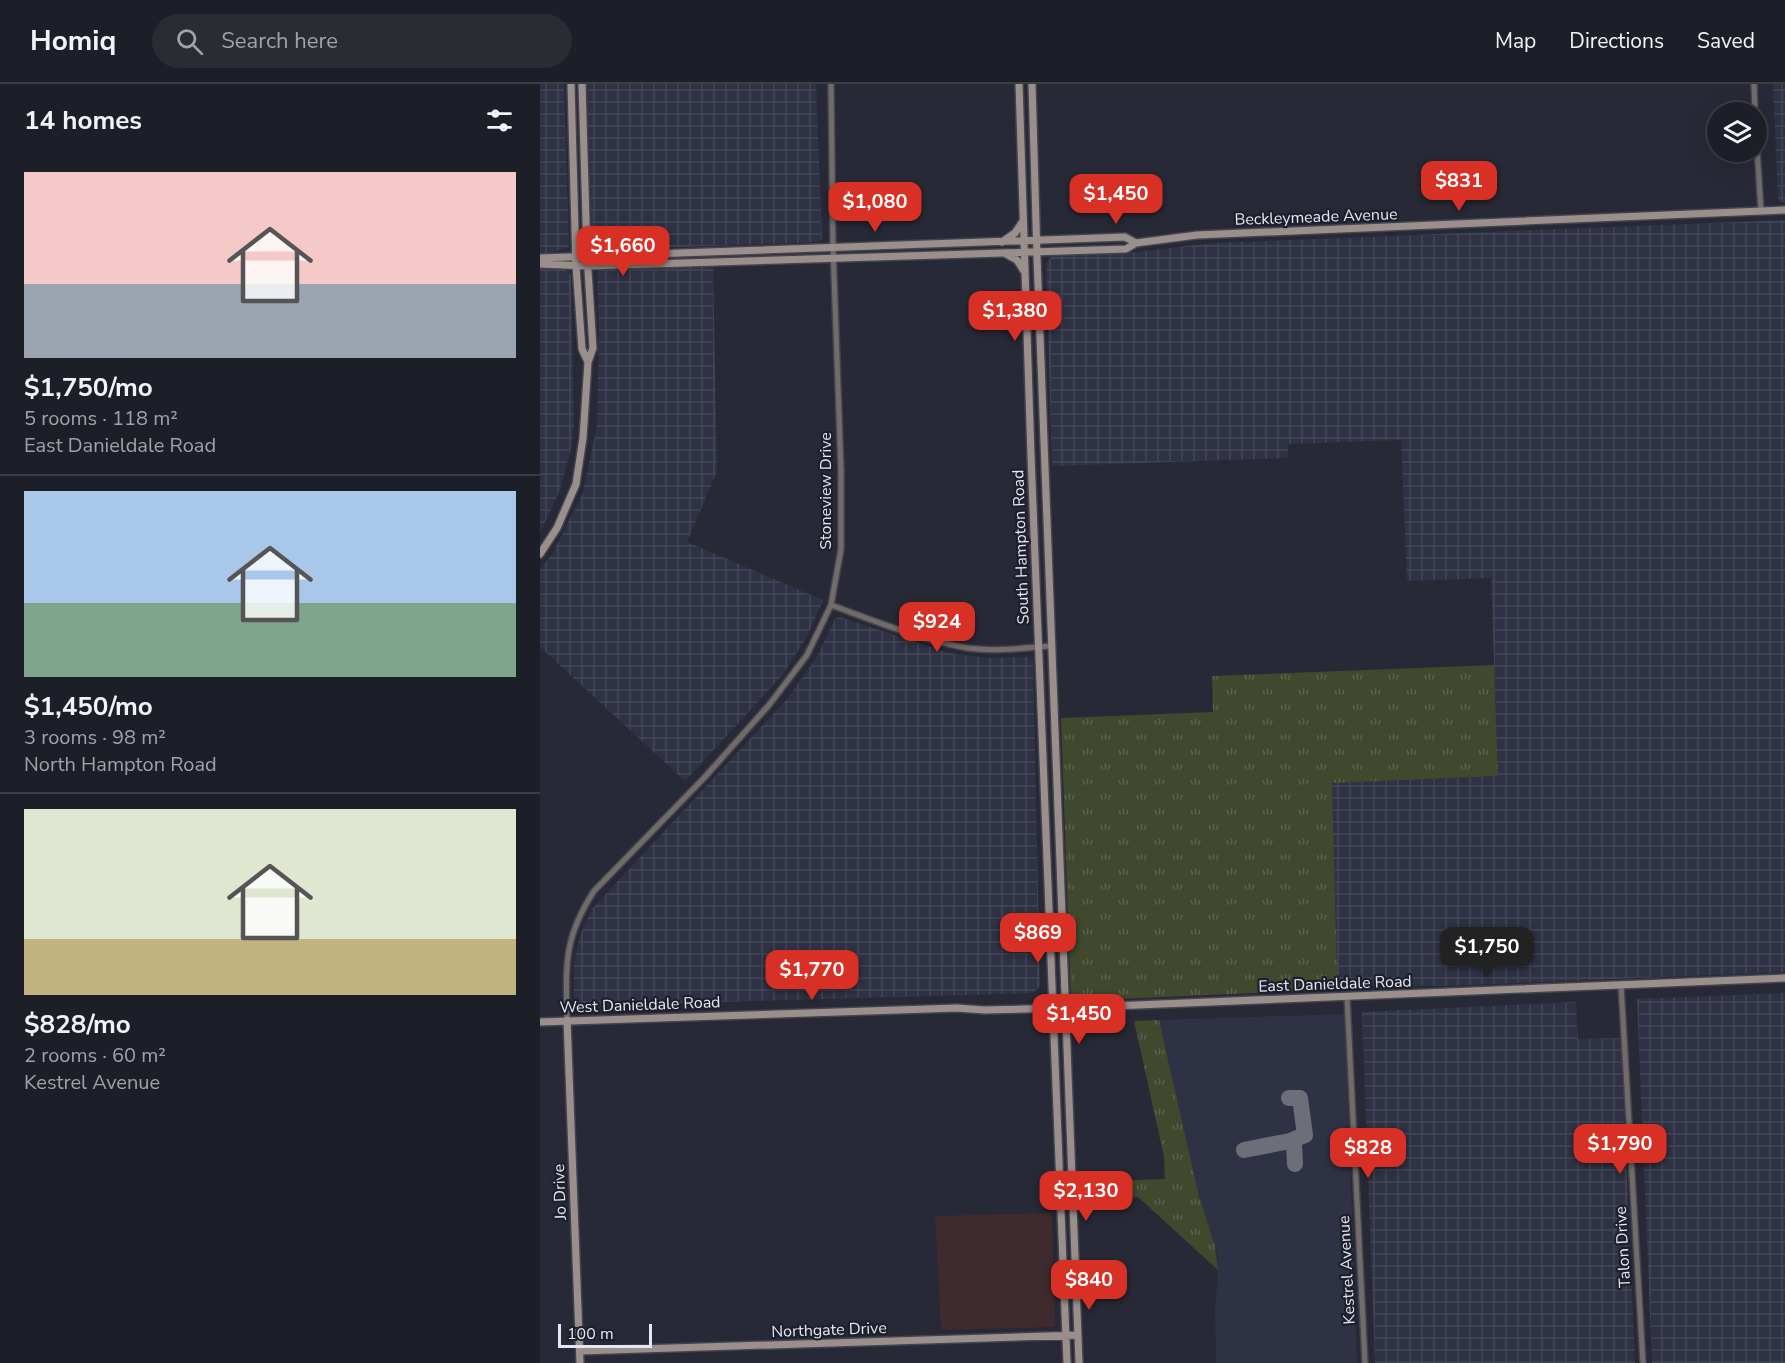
<!DOCTYPE html>
<meta charset="utf-8">
<style>
:root{--surface:#1d1f28;--page:#2a2c34;--text:#f1f3f6;--muted:#a0a2a8;--line:#3b3d45;--accent:#d93025}
body{margin:0;font-family:"Nunito Sans",sans-serif;background:var(--page);color:var(--text);height:100vh;display:flex;flex-direction:column;font-size:22px;white-space:nowrap}
*{box-sizing:border-box;margin:0}
p{font-size:20px;color:var(--muted)}
.icon{flex:none;width:33px;height:33px;fill:none;stroke:currentColor;stroke-width:2;stroke-linecap:round;stroke-linejoin:round}
.map{position:relative;flex:1;overflow:hidden}
.panel{display:flex;flex-direction:column;background:var(--surface);width:540px}
.panel>*{flex:none}
.buttons{position:absolute;left:1167px;top:18px;display:grid;gap:12px}
.buttons a{display:grid;place-items:center;width:60px;height:60px;border-radius:50%;background:var(--surface);box-shadow:0 6px 24px #0002,0 0 0 2px var(--line);font-size:30px}
.scale{position:absolute;left:18px;bottom:15px;width:94px;box-sizing:border-box;padding-left:6px;border:3px solid #e5e7f0;border-top:0;font-size:16px;line-height:21px;white-space:nowrap;color:#e5e7f0;-webkit-text-stroke:4px #1d202c;paint-order:stroke}
.price{position:absolute;translate:-50% -51px;padding:0 14px;border-radius:12px;background:var(--accent);color:#fff;font-size:20px;line-height:39px;filter:drop-shadow(0 2px 3px #0008)}
.price::after{content:'';position:absolute;left:50%;top:36px;width:18px;height:14px;margin-left:-9px;background:inherit;clip-path:polygon(0 0,100% 0,50% 100%)}
.price.active{background:#222;color:#fff}
ul{padding:0;list-style:none}
li{display:grid;align-content:center;gap:12px;height:318px;padding:0 24px}
li+li{border-top:2px solid var(--line)}
li span{display:grid;place-items:center;height:186px;border-radius:0px;color:#555}
li>.icon{margin-inline-start:auto}
span .icon{width:108px;height:108px;fill:#fffc;stroke-width:1}
li b{font-size:26px}
h2{display:flex;justify-content:space-between;align-items:center;height:72px;padding:0 24px;font-size:26px}
header{display:flex;align-items:center;gap:36px;box-sizing:border-box;height:84px;padding:0 30px;background:var(--surface);border-bottom:2px solid var(--line)}
header strong{font-size:28px}
nav{display:flex;gap:33px;margin-inline-start:auto;font-size:21px}
.search{width:420px;height:54px;background:var(--page);display:flex;align-items:center;gap:15px;box-sizing:border-box;padding:0 21px;border-radius:33px;color:var(--muted);font-size:22px}
main{display:flex;flex:1;min-height:0}
.map>svg:first-child{display:block}
.commercial{fill:#3f2b2e}
.industrial{fill:url(#industrial-grid)}
.built{fill:#2f3244}
.grass{fill:url(#grass-tufts)}
.lines{fill:none;stroke-linecap:round;stroke-linejoin:round}
.taxiway{stroke:#6c6e79;stroke-width:16}
.street-casing{stroke:#424450;stroke-width:8}
.secondary-casing{stroke:#424450;stroke-width:10}
.street{stroke:#726b68;stroke-width:5}
.secondary{stroke:#9b8f8b;stroke-width:7}
.labels{text-anchor:middle;dominant-baseline:central;stroke-width:4.5;stroke-linejoin:round;paint-order:stroke}
.street-label{font-size:16px;fill:#e5e7f0;stroke:#1d202c}
</style>
<header>
<strong>Homiq</strong>
<div class="search"><svg class="icon" aria-label="search" viewBox="0 0 24 24"><circle cx="10" cy="10" r="6"/><path d="M15 15l6 6"/></svg>Search here</div>
<nav><a>Map</a><a>Directions</a><a>Saved</a></nav>
</header>
<main>
<section class="panel">
<h2>14 homes<svg class="icon" aria-label="filters" viewBox="0 0 24 24"><path d="M4 7h16M4 17h16"/><circle cx="9" cy="7" r="2"/><circle cx="15" cy="17" r="2"/></svg></h2>
<ul>
<li><span style="background:linear-gradient(#f6c9c9 60%,#9aa5b1 0)"><svg class="icon" aria-label="home" viewBox="0 0 24 24"><path d="M3 11l9-7 9 7M6 9v11h12V9"/></svg></span><div><b>$1,750/mo</b><p>5 rooms · 118 m²</p><p>East Danieldale Road</p></div></li>
<li><span style="background:linear-gradient(#a9c7e8 60%,#7fa58c 0)"><svg class="icon" aria-label="home" viewBox="0 0 24 24"><path d="M3 11l9-7 9 7M6 9v11h12V9"/></svg></span><div><b>$1,450/mo</b><p>3 rooms · 98 m²</p><p>North Hampton Road</p></div></li>
<li><span style="background:linear-gradient(#dfe7d0 70%,#c2b280 0)"><svg class="icon" aria-label="home" viewBox="0 0 24 24"><path d="M3 11l9-7 9 7M6 9v11h12V9"/></svg></span><div><b>$828/mo</b><p>2 rooms · 60 m²</p><p>Kestrel Avenue</p></div></li>
</ul>
</section>
<div class="map">
<svg width="1245" height="1279" viewBox="0 0 1245 1279">
<defs>
<pattern id="industrial-grid" width="8" height="8" patternUnits="userSpaceOnUse" patternTransform="scale(1.5)"><rect width="8" height="8" fill="#2f3244"/><path d="M0 4h8M4 0v8" fill="none" stroke="#434656"/></pattern>
<pattern id="grass-tufts" width="24" height="20" patternUnits="userSpaceOnUse" patternTransform="scale(1.5)"><rect width="24" height="20" fill="#40492e"/><path d="M3 7l-1-3M5 7V3M7 7l1-3M15 17l-1-3M17 17v-4M19 17l1-3" fill="none" stroke="#5b634d"/></pattern>
</defs>
<rect width="100%" height="100%" fill="#272936"/>
<path class="commercial" d="M512,1129L515,1243L401,1246L395,1132Z"/>
<path class="industrial" d="M0,0H24L29,163L9,169H0Z
M47,0H276L282,155L279,158L57,166L52,161Z
M1233,0H1245V120L1238,115Z
M1245,136V888L905,902H787L797,891L792,699L958,692L951,494L867,497L861,356L748,360V374L512,382L506,179L513,171L595,168L674,159Z
M173,179L177,387L147,458L283,516L267,553L241,593L145,697L0,563V485L12,470L42,411L57,342L59,247L57,186L63,182Z
M0,185L26,186L31,191L34,340L32,361L20,406L0,449Z
M300,533L409,569L445,574L488,573L493,577L500,902L493,909L38,922L34,917V879L40,851L52,825L248,614L278,571L295,535Z
M1245,909V1279H1112L1097,915Z
M1036,918L1038,955L1081,954L1095,1279H835L822,928Z"/>
<path class="built" d="M805,930L817,1279H676L675,1222L678,1190L677,1169L659,1112L619,936Z"/>
<path class="grass" d="M954,581L958,692L792,699L797,891L783,906L531,917L521,634L673,628L672,592Z
M619,936L659,1112L675,1162L678,1186L598,1113L544,1115V1098L625,1095L624,1073L594,937Z"/>
<g class="lines">
<path class="taxiway" d="M750,1057L754,1060L755,1080
M704,1066L750,1057L765,1051L760,1014H749"/>
<defs>
<path id="street" d="M1214,0L1215,28
M1216,48L1221,127
M291,521C335,537 381,556 428,564C456,568 484,564 511,562
M1081,901L1103,1279
M807,913L825,1279
M27,936C26,881 23,855 54,807L164,694L229,621L267,571L291,521L301,465V386L293,163L291,0"/>
<path id="secondary" d="M31,0L36,182L42,265L48,278
M479,0L491,372L527,1279
M492,0L497,173L539,1279
M462,158L475,149L483,137
M464,169L477,176L484,187
M0,174L585,153L596,159
M0,180L48,182L586,165L596,159L657,151L1245,126
M0,470L17,444L36,400L43,354L48,278L53,264L47,171L42,0
M27,936L40,1279
M0,938L417,924L444,926L525,924L1245,894
M40,1267L538,1251"/>
</defs>
<use href="#street" class="street-casing"/>
<use href="#secondary" class="secondary-casing"/>
<use href="#street" class="street"/>
<use href="#secondary" class="secondary"/>
</g>
<g class="labels">
<g class="street-label">
<text transform="translate(776 133) rotate(-2)">Beckleymeade Avenue</text>
<text transform="translate(286 407) rotate(-90)">Stoneview Drive</text>
<text transform="translate(481 463) rotate(-92)">South Hampton Road</text>
<text transform="translate(795 900) rotate(-2)">East Danieldale Road</text>
<text transform="translate(100 921) rotate(-2)">West Danieldale Road</text>
<text transform="translate(20 1108) rotate(-92)">Jo Drive</text>
<text transform="translate(1083 1163) rotate(-93)">Talon Drive</text>
<text transform="translate(807 1186) rotate(-93)">Kestrel Avenue</text>
<text transform="translate(289 1246) rotate(-2)">Northgate Drive</text>
</g>
</g>
</svg>
<div class="buttons">
<a><svg class="icon" aria-label="layers" viewBox="0 0 24 24"><path d="M12 4l9 5-9 5-9-5zM3 14l9 5 9-5"/></svg></a>
</div>
<div class="scale">100 m</div>
<b class="price" style="left:919px;top:128px">$831</b>
<b class="price" style="left:576px;top:141px">$1,450</b>
<b class="price" style="left:335px;top:149px">$1,080</b>
<b class="price" style="left:83px;top:193px">$1,660</b>
<b class="price" style="left:475px;top:258px">$1,380</b>
<b class="price" style="left:397px;top:569px">$924</b>
<b class="price" style="left:498px;top:880px">$869</b>
<b class="price active" style="left:947px;top:894px">$1,750</b>
<b class="price" style="left:272px;top:917px">$1,770</b>
<b class="price" style="left:539px;top:961px">$1,450</b>
<b class="price" style="left:1080px;top:1091px">$1,790</b>
<b class="price" style="left:828px;top:1095px">$828</b>
<b class="price" style="left:546px;top:1138px">$2,130</b>
<b class="price" style="left:549px;top:1227px">$840</b>
</div>
</main>
